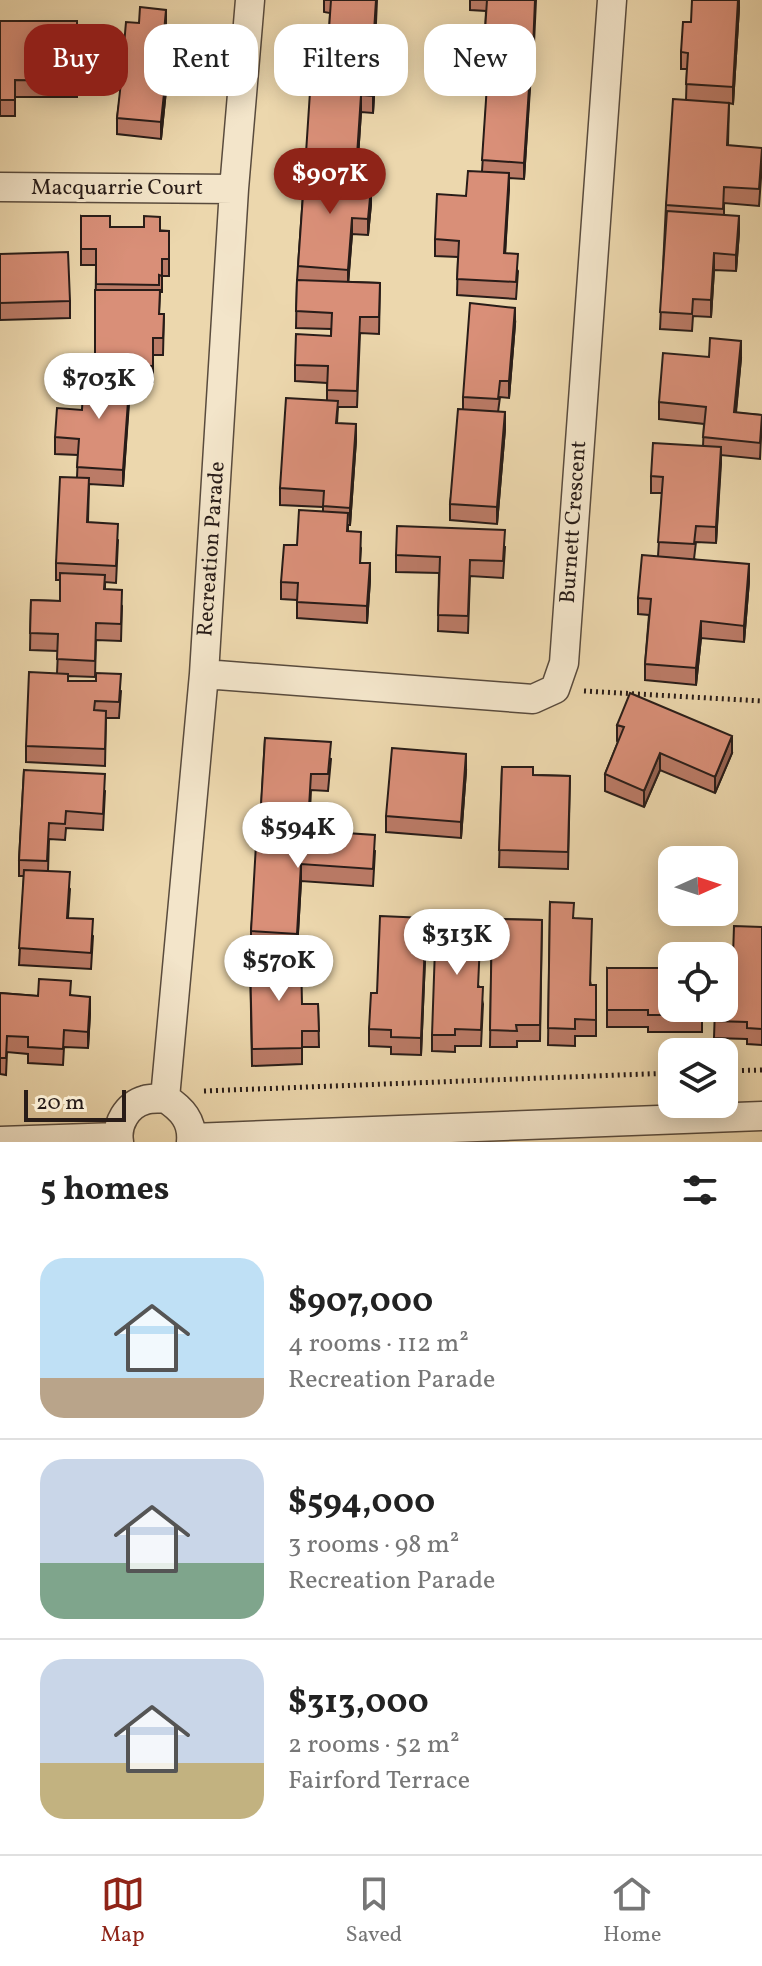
<!DOCTYPE html>
<meta charset="utf-8">
<style>
:root{--surface:#fff;--page:#f2f2f2;--text:#222;--muted:#767676;--line:#e0e0e0;--accent:#8f2418}
body{margin:0;font-family:Vollkorn,serif;background:var(--page);color:var(--text);height:100vh;display:flex;flex-direction:column;font-size:30px;white-space:nowrap}
*{box-sizing:border-box;margin:0}
p{font-size:26px;color:var(--muted)}
.icon{flex:none;width:44px;height:44px;fill:none;stroke:currentColor;stroke-width:2;stroke-linecap:round;stroke-linejoin:round}
.map{position:relative;height:1142px;overflow:hidden}
.panel{display:flex;flex-direction:column;background:var(--surface);flex:1}
.panel>*{flex:none}
.top-card{position:absolute;left:24px;top:24px;width:714px;height:72px;display:flex;gap:16px}
.needle{width:52px;rotate:87deg}
.buttons{position:absolute;left:658px;top:846px;display:grid;gap:16px}
.buttons a{display:grid;place-items:center;width:80px;height:80px;border-radius:16px;background:var(--surface);box-shadow:0 4px 20px #0003;font-size:40px}
.scale{position:absolute;left:24px;bottom:20px;width:102px;box-sizing:border-box;padding-left:8px;border:4px solid #281c18;border-top:0;font-size:22px;line-height:28px;white-space:nowrap;color:#281c18;-webkit-text-stroke:6px #f3e5ca;paint-order:stroke}
.price{position:absolute;translate:-50% -68px;padding:0 18px;border-radius:28px;background:#fff;color:#222;font-size:26px;line-height:52px;filter:drop-shadow(0 2px 4px #0008)}
.price::after{content:'';position:absolute;left:50%;top:48px;width:24px;height:18px;margin-left:-12px;background:inherit;clip-path:polygon(0 0,100% 0,50% 100%)}
.price.active{background:var(--accent);color:#fff}
ul{padding:0;list-style:none}
li{display:flex;align-items:center;gap:24px;height:200px;padding:0 40px}
li+li{border-top:2px solid var(--line)}
li span{display:grid;place-items:center;flex:none;width:224px;height:160px;border-radius:24px;color:#555}
li>.icon{margin-inline-start:auto}
span .icon{width:96px;height:96px;fill:#fffc;stroke-width:1}
li b{font-size:34px}
h2{display:flex;justify-content:space-between;align-items:center;height:96px;padding:0 40px;font-size:34px}
.tag{padding:0 28px;border-radius:24px;background:var(--surface);box-shadow:0 4px 20px #0003;font-size:28px;line-height:72px}
.tag.active{background:var(--accent);color:#fff}
.dock{display:flex;justify-content:space-around;align-items:center;height:112px;border-top:2px solid var(--line);background:var(--surface);font-size:22px;color:var(--muted)}
.dock a{display:grid;justify-items:center;gap:4px}
.dock .active{color:var(--accent)}
.map>svg:first-child{display:block}
.lines{fill:none;stroke-linecap:round;stroke-linejoin:round}
.street-casing{stroke:#594b3d;stroke-width:31}
.path{stroke:#281c18;stroke-width:5;stroke-dasharray:2 4;stroke-linecap:butt}
.street{stroke:#f3e5ca;stroke-width:28}
.wall{fill:#bb7b67;stroke:#281c18;stroke-width:2}
.shaded-wall{fill:#986454;stroke:#281c18;stroke-width:2}
.building{fill:#d98f78;stroke:#281c18;stroke-width:2}
.labels{text-anchor:middle;dominant-baseline:central;stroke-width:6;stroke-linejoin:round;paint-order:stroke}
.street-label{font-size:22px;fill:#281c18;stroke:#f3e5ca}
</style>
<div class="map">
<svg width="762" height="1142" viewBox="0 0 762 1142">
<rect width="100%" height="100%" fill="#ecd7ad"/>
<filter id="stains"><feTurbulence type="fractalNoise" baseFrequency=".0025" numOctaves="4"/><feColorMatrix values="0 0 0 0 .2 0 0 0 0 .09 0 0 0 0 .02 0 0 0 .5 -.17"/></filter>
<radialGradient id="worn" r=".72"><stop offset=".6" stop-color="#630" stop-opacity="0"/><stop offset="1" stop-color="#630" stop-opacity=".3"/></radialGradient>
<g class="lines">
<defs>
<path id="street" d="M0,187L234,189
M204,674L533,699L555,689L564,663L612,0
M165,1098L204,674L234,189L250,0
M192,1138L762,1116
M0,1141L118,1137
M119,1142C116,1124 127,1105 145,1100C151,1098 159,1099 165,1098C182,1109 193,1121 191,1142"/>
</defs>
<use href="#street" class="street-casing"/>
<path class="path" d="M584,691L762,701
M724,1071L762,1070
M204,1091L672,1073"/>
<use href="#street" class="street"/>
</g>
<path class="wall" d="M324,0H377L375,45L376,62L373,113L361,112L357,172H355V186L371,204L368,235L352,234L348,282L380,283L379,334L360,333L357,407H338L337,423L356,440L350,525H348V531L361,548L360,563L370,580L367,623L297,618V600L281,599V582L297,545L323,511V507L280,505V488L327,401V383L295,381V365L331,336V329L296,328L297,280L306,153L317,93L329,42L330,13L324,12Z
M470,0H536L533,65H531L524,179L509,178L505,254L518,271L516,299L457,295L458,257L435,256V239L466,196L482,171L489,63L484,62L486,11L470,10Z
M739,8L733,104L729,103L728,145L762,164L759,206L724,203V215L739,232L736,271L714,270L711,317L693,316L692,331L660,329L666,205L686,100L687,69H681V52L691,22Z
M0,21H77V97H15V116H0Z
M166,26L163,54L168,71L161,139L117,134V118L121,90L101,88V72L124,45Z
M81,216L110,227L169,231V276H162V292H160L159,314H164L163,355H153V382H130L123,486L89,484L88,522L118,540L116,583L105,582V589L122,606L121,641L96,640L95,677L68,676V681L121,691L119,718H106L105,766L26,762V746L57,673L58,651L30,650L31,600L60,601V580H56V563L77,477L78,455L55,454V437L82,410L95,371L96,265H81Z
M0,254L70,301V318L0,320Z
M515,324L509,398L500,397L498,412L505,429L497,524L450,520V504L463,409V397Z
M709,357L741,358L736,413L762,415L760,459L721,455L716,543L696,542L694,559L749,581L744,642L701,638L696,685L645,680V664L649,615L638,614V598L658,556L662,493H651V476L703,446L704,424L659,419V402Z
M505,547L503,578L470,576L468,633L438,631L439,573L396,572V555Z
M617,725L732,753L715,793L660,770L644,807L605,791V774L618,742L617,741Z
M265,738L331,759L328,791L311,790L309,831L375,851L373,886L301,881L297,950L251,948V931L260,828Z
M502,767L533,775L570,776L568,869L499,867Z
M24,770L105,791L103,830L66,828L65,840L49,839L48,871L70,889L68,918L93,936L91,969L19,965L24,876H19V860Z
M466,771L461,838L386,832V816Z
M550,902L574,918L591,985H596V1036H575V1046L548,1045Z
M492,919L542,920L540,1041H517V1047H490Z
M762,927V1045L747,1044V1039L714,1038L715,1008L732,985Z
M426,935L421,1055L391,1054V1047L369,1046V1029L377,993Z
M250,956L302,1004H318L319,1047H302V1064L252,1066Z
M607,968L702,1008V1032H648V1027H607Z
M479,987L483,1004L481,1046H455V1052L432,1051V1035Z
M0,993L38,996L71,995L90,1013L88,1048L64,1047L63,1065L28,1063V1054L7,1052L6,1075L0,1074Z"/>
<path class="shaded-wall" d="M739,0V8L733,104V87Z
M166,10V26L162,70V54Z
M376,45V62L373,113V96Z
M168,55V71L161,139V122Z
M531,58V74L524,179V163Z
M361,95V112L357,172V156Z
M509,173V190L504,270V253Z
M371,187V204L368,235V219Z
M739,216V232L736,271V255Z
M352,218V234L348,286V270Z
M714,253V270L711,317V300Z
M515,308V324L509,398V381Z
M741,341V358L734,429V412Z
M130,374V390L123,486V470Z
M505,412V429L497,524V507Z
M356,424V440L350,525V508Z
M721,447V464L716,543V527Z
M370,563V580L367,623V606Z
M749,564V581L744,642V626Z
M701,621V638L696,685V668Z
M732,736V753L715,793V777Z
M660,753V770L644,807V791Z
M466,754V771L461,838V822Z
M301,864V881L297,950V934Z
M426,918V935L421,1055V1038Z
M90,997V1013L88,1048V1032Z"/>
<path class="building" d="M331,0H376L374,32L329,29Z
M487,0H535L533,49L484,46Z
M692,0H738L733,87L686,84L688,53L681,52L683,22H691Z
M140,7L166,10L162,54L168,55L161,122L117,118L122,73L101,72L104,43L124,45L126,22L139,23Z
M0,21H77V81L15,80V100H0Z
M320,41L376,45L373,96L361,95L357,156L306,153L310,92L317,93Z
M489,55L531,58L524,163L482,160Z
M673,99L729,103L727,145L762,148L759,189L724,187L723,209L666,205Z
M305,166L355,169L354,186L371,187L368,219L352,218L348,270L298,266Z
M468,171L509,173L504,253L518,254L516,282L457,279L459,241L435,239L437,194L466,196Z
M667,211L739,216L736,255L714,253L711,300L693,299L692,314L660,312Z
M81,216H110V227H144V216L160,217V231H169V259H162V276L159,275V285L96,284V249H81Z
M68,252L70,301L0,303V254Z
M297,280L380,283L379,317H360L357,391L327,390L328,366L295,365L296,334L331,336L332,313L296,311Z
M95,290H160L159,314H164L163,338H153V366L121,365L122,361H95Z
M470,303L515,308L509,381H500L498,399L463,397Z
M710,338L741,341L734,412L762,415L760,443L703,437L706,407L659,402L663,353L709,357Z
M84,370L130,374L123,470L77,467L79,439L55,437L57,408L82,410Z
M286,398L338,401L336,423L356,424L350,508L323,506L324,491L280,488Z
M458,409L505,412L497,507L450,504Z
M653,443L721,447L716,527L696,526L694,544L658,542L663,477L651,476Z
M60,477L89,478L87,522L118,524L116,566L56,563Z
M299,510L348,513L347,531L361,532L360,563H370L367,606L297,602L298,583L281,582L284,545H297Z
M397,526L505,530L503,561L470,560L468,616L438,615L440,557L396,555Z
M642,555L749,564L744,626L701,621L696,668L645,664L651,599L638,598Z
M60,573L105,575L104,589L122,590L121,624L96,623L95,661L57,659L58,634L30,633L31,600L60,601Z
M29,672L68,674V681H96V673L121,674L119,702L95,701L94,710L106,711L105,749L26,746Z
M630,693L732,736L715,777L660,753L644,791L605,774L624,727L617,725Z
M265,738L331,742L328,774H311L308,824L260,821Z
M392,748L466,754L461,822L386,816Z
M502,767H533V775L570,776L568,852L499,850Z
M24,770L105,774L103,814L66,811L65,824L49,823L47,861L19,860Z
M257,827L375,835L373,869L301,864L297,934L251,931Z
M24,870L70,872L67,918L93,919L91,953L19,948Z
M550,902L574,903L573,918L592,919L590,985H596V1020L575,1019V1029L548,1028Z
M380,916L426,918L421,1038L391,1037V1030L369,1029L371,993H377Z
M436,919L481,920L478,987H483L481,1030L455,1029V1035H432Z
M492,919L542,920L540,1025H516L517,1031L490,1030Z
M734,926L762,927V1029L747,1028V1022L714,1021L715,1008H724V985H732Z
M301,955L302,1004H318L319,1031H302V1048L252,1049L250,956Z
M607,968H672V1008H702V1015H648V1010H607Z
M39,979L71,981L70,995L90,997L88,1032L64,1030L63,1049L28,1047V1037L7,1036L6,1058H0V993L38,996Z"/>
<g class="labels">
<g class="street-label">
<text x="117" y="188">Macquarrie Court</text>
<text transform="translate(574 522) rotate(-86)">Burnett Crescent</text>
<text transform="translate(212 549) rotate(-86)">Recreation Parade</text>
</g>
</g>
<rect width="100%" height="100%" filter="url(#stains)"/>
<rect width="100%" height="100%" fill="url(#worn)"/>
</svg>
<div class="buttons">
<a><svg class="needle" viewBox="-14 -14 28 28"><path d="M0-13l5 13h-10z" fill="#e53935"/><path d="M0 13l5-13h-10z" fill="#767676"/></svg></a>
<a><svg class="icon" aria-label="locate" viewBox="0 0 24 24"><circle cx="12" cy="12" r="6"/><path d="M12 2v4M12 18v4M2 12h4M18 12h4"/></svg></a>
<a><svg class="icon" aria-label="layers" viewBox="0 0 24 24"><path d="M12 4l9 5-9 5-9-5zM3 14l9 5 9-5"/></svg></a>
</div>
<div class="scale">20 m</div>
<b class="price active" style="left:330px;top:216px">$907K</b>
<b class="price" style="left:99px;top:421px">$703K</b>
<b class="price" style="left:298px;top:870px">$594K</b>
<b class="price" style="left:457px;top:977px">$313K</b>
<b class="price" style="left:279px;top:1003px">$570K</b>
<div class="top-card">
<a class="tag active">Buy</a>
<a class="tag">Rent</a>
<a class="tag">Filters</a>
<a class="tag">New</a>
</div>
</div>
<section class="panel">
<h2>5 homes<svg class="icon" aria-label="filters" viewBox="0 0 24 24"><path d="M4 7h16M4 17h16"/><circle cx="9" cy="7" r="2"/><circle cx="15" cy="17" r="2"/></svg></h2>
<ul>
<li><span style="background:linear-gradient(#bfe0f5 75%,#b9a48a 0)"><svg class="icon" aria-label="home" viewBox="0 0 24 24"><path d="M3 11l9-7 9 7M6 9v11h12V9"/></svg></span><div><b>$907,000</b><p>4 rooms · 112 m²</p><p>Recreation Parade</p></div></li>
<li><span style="background:linear-gradient(#c9d6e8 65%,#7fa58c 0)"><svg class="icon" aria-label="home" viewBox="0 0 24 24"><path d="M3 11l9-7 9 7M6 9v11h12V9"/></svg></span><div><b>$594,000</b><p>3 rooms · 98 m²</p><p>Recreation Parade</p></div></li>
<li><span style="background:linear-gradient(#c9d6e8 65%,#c2b280 0)"><svg class="icon" aria-label="home" viewBox="0 0 24 24"><path d="M3 11l9-7 9 7M6 9v11h12V9"/></svg></span><div><b>$313,000</b><p>2 rooms · 52 m²</p><p>Fairford Terrace</p></div></li>
</ul>
</section>
<nav class="dock">
<a class="active"><svg class="icon" aria-label="map" viewBox="0 0 24 24"><path d="M3 6l6-2 6 2 6-2v14l-6 2-6-2-6 2zM9 4v14M15 6v14"/></svg>Map</a>
<a><svg class="icon" aria-label="saved" viewBox="0 0 24 24"><path d="M7 4h10v16l-5-4-5 4z"/></svg>Saved</a>
<a><svg class="icon" aria-label="home" viewBox="0 0 24 24"><path d="M3 11l9-7 9 7M6 9v11h12V9"/></svg>Home</a>
</nav>
